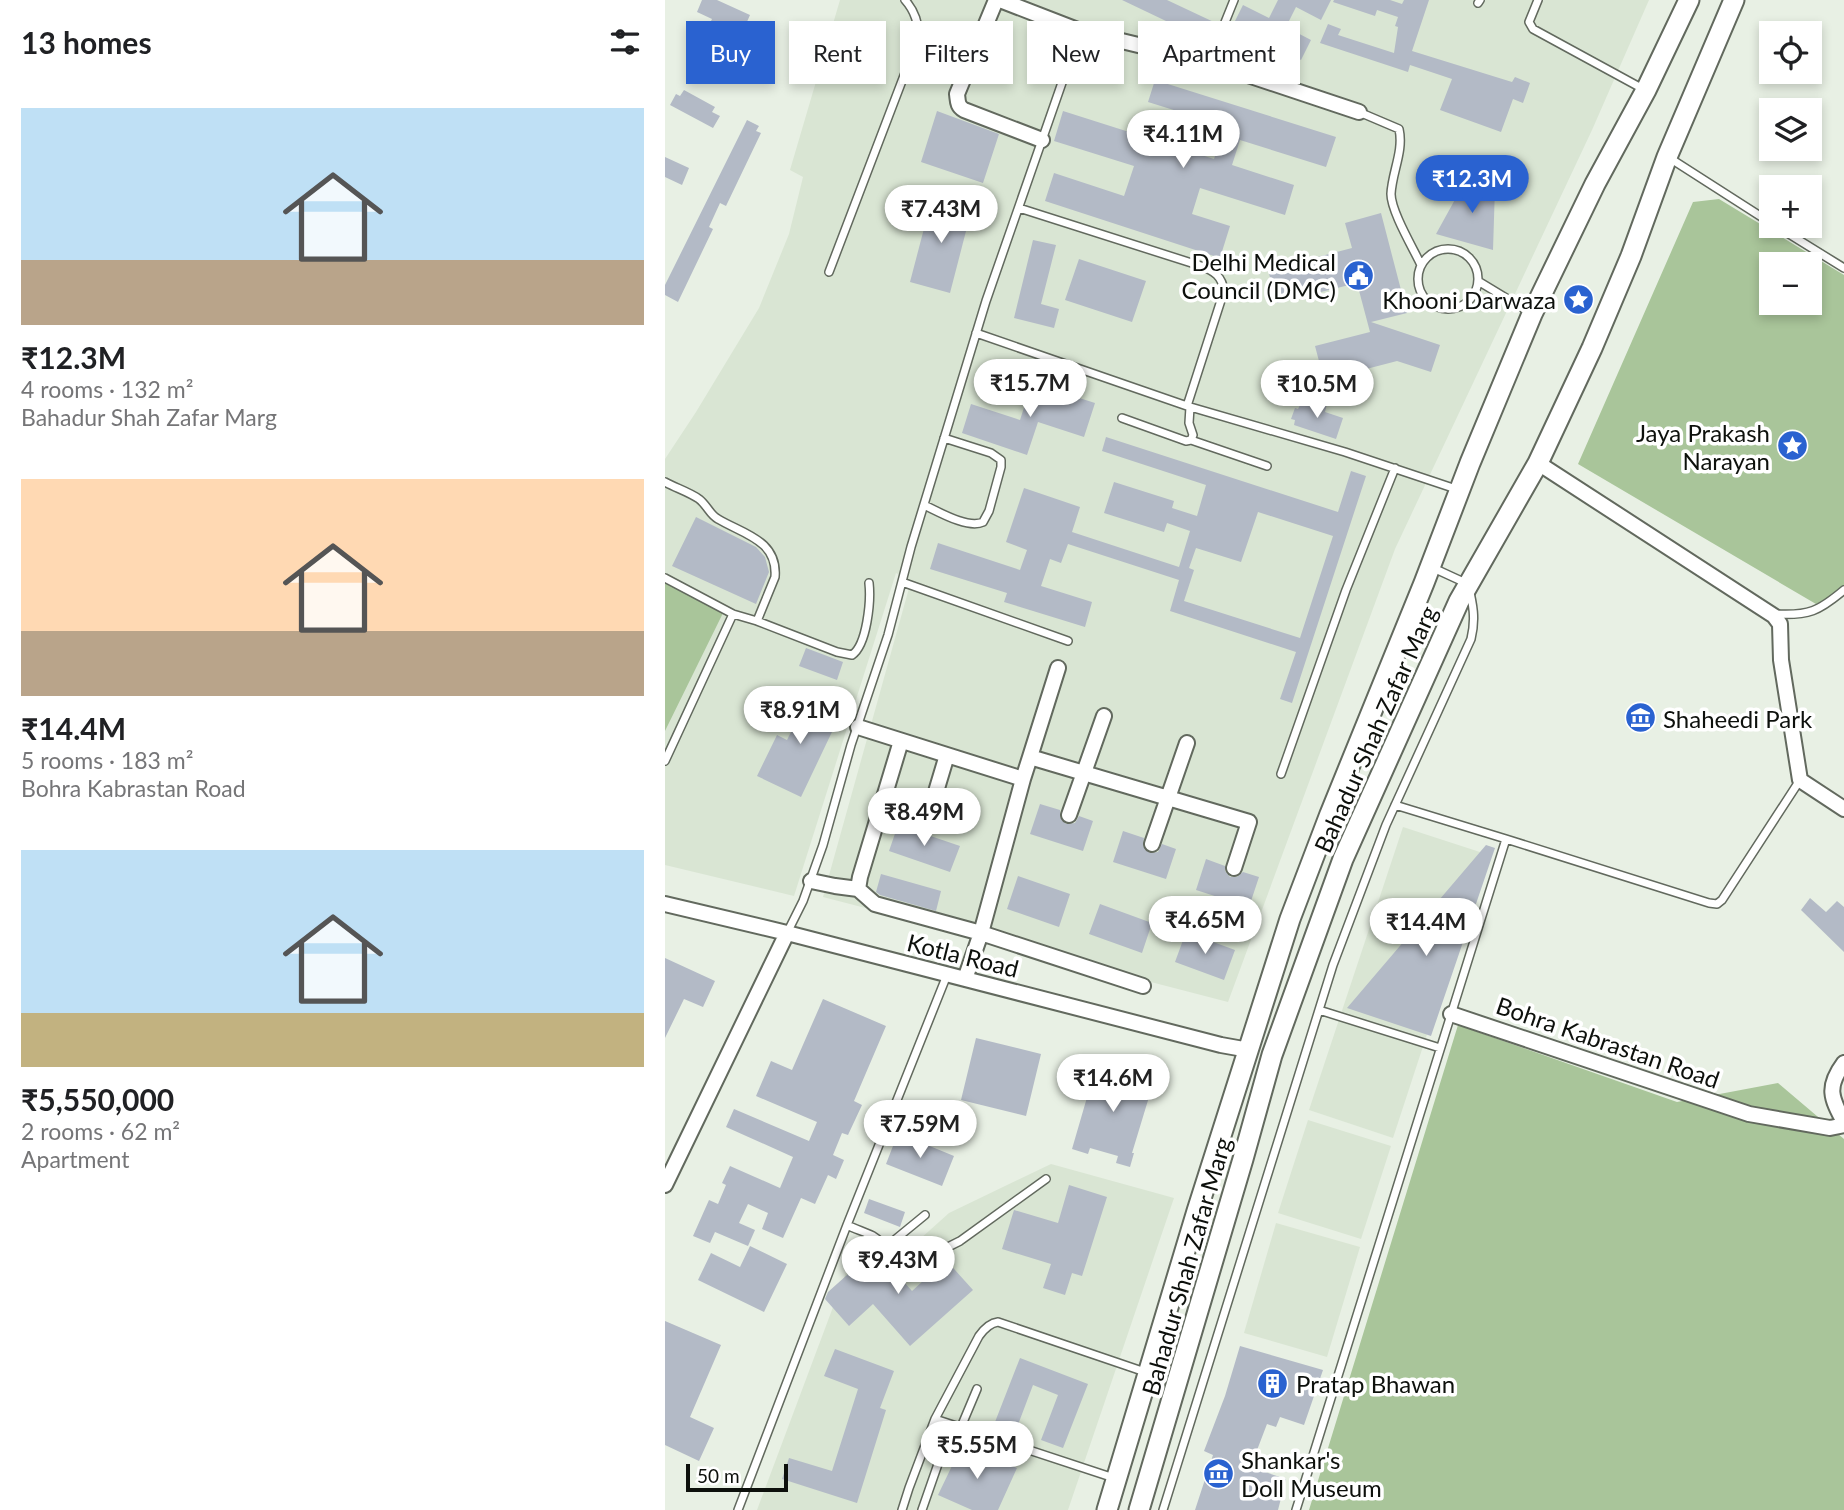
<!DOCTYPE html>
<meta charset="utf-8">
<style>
:root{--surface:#fff;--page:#f2f2f2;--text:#202124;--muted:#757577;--accent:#2a62d0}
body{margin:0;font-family:Lato,sans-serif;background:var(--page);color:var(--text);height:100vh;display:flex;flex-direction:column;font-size:26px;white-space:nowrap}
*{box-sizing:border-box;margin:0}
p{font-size:23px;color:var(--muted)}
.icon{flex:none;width:38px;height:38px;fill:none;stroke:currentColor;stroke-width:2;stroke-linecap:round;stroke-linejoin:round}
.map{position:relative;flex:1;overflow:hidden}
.details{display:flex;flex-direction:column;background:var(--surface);width:665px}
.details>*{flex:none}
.guide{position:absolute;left:21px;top:21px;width:665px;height:63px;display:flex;gap:14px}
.controls{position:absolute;left:1094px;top:21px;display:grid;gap:14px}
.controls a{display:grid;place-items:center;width:63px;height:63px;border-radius:0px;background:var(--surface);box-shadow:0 4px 10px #0003;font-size:35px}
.scale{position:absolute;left:21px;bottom:18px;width:102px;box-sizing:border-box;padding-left:7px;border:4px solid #0d100c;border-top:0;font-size:19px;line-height:24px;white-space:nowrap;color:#0d100c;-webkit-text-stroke:5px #fff;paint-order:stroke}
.price{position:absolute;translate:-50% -60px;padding:0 16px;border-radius:24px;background:#fff;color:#222;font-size:23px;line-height:46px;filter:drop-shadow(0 2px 4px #0008)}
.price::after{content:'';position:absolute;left:50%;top:42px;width:21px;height:16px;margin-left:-10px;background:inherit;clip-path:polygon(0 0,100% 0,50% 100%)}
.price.current{background:var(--accent);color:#fff}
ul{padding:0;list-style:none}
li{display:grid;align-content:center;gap:14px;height:371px;padding:0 21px}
li span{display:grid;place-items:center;height:217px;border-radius:0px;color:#555}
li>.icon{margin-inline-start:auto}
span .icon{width:126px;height:126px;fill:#fffc;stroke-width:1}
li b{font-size:30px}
h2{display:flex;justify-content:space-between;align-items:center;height:84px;padding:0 21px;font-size:30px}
.chip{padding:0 24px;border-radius:0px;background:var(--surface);box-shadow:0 4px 10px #0003;font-size:24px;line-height:63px}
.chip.current{background:var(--accent);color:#fff}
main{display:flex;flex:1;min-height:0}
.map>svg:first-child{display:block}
.built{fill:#d9e5d3}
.green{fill:#a9c59a;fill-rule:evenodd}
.building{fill:#b3bac6;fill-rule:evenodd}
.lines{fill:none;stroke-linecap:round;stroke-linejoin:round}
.service-casing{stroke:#62695e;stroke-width:10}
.minor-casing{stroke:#62695e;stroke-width:18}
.secondary-casing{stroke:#62695e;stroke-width:23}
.service{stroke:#fff;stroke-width:7}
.minor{stroke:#fff;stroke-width:14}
.secondary{stroke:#fff;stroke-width:19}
.labels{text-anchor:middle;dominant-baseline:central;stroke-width:7;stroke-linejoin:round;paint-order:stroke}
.poi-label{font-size:24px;fill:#0d100c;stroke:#fff;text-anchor:end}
.street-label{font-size:24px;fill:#0d100c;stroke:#fff}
</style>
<main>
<section class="details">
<h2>13 homes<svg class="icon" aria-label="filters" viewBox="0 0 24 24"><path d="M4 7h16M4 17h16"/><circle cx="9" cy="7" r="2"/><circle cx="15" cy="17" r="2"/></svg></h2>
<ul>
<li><span style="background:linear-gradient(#bfe0f5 70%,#b9a48a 0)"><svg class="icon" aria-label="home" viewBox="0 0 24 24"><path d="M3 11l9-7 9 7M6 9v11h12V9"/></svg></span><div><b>₹12.3M</b><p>4 rooms · 132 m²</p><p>Bahadur Shah Zafar Marg</p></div></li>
<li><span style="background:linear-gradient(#ffd9b3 70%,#b9a48a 0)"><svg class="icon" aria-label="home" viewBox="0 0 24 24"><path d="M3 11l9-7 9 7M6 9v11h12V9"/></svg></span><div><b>₹14.4M</b><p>5 rooms · 183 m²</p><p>Bohra Kabrastan Road</p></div></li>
<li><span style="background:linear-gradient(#bfe0f5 75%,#c2b280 0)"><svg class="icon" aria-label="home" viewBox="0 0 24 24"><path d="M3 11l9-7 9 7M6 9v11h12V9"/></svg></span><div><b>₹5,550,000</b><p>2 rooms · 62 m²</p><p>Apartment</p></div></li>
</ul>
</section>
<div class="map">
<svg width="1179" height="1510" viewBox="0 0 1179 1510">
<rect width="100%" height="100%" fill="#e8f0e4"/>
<path class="built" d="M175,0H984L927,130L730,549L563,1002L158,897L246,581L231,573L129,896L0,865V459L31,412L94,308L124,234L138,177L125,170Z
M738,827L821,854L728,1138L644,1110Z
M643,1120L726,1146L696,1239L613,1213Z
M386,1164L509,1198L403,1510H92L195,1235L245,1248L284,1213Z
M611,1223L695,1247L662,1357L579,1333Z"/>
<path class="green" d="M1054,199L1179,275V592L1151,604L913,464L1028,202ZM1106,264H1144V303H1106Z
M0,582L58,613L0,731Z
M793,1025L1012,1102L1113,1083L1179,1139V1510H644Z"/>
<path class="building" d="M37,0H52L85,15L77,33L64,27L40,74L35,71L33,77L21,71L47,19L32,12Z
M457,0H502L553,24L545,42Z
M613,0H666L656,20L631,7L621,27L646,40L636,60L568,25L578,5L604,18Z
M669,0H725L737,4L739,0H764L747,51L847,82L850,77L865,83L858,103L848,99L836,132L775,110L787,79L745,65L743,72L655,43L663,24L676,29L673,35L729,53L733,27L730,26L733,17L712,10L710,16L668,2Z
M490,80L671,137L661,167L575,140L567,165L629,185L620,215L535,188L527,214L565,226L555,258L380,201L389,173L459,196L469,166L389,141L398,111L549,159L560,126L483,102Z
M19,90L50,107L47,112L55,116L48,128L5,105L11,94L15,96Z
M272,111L334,134L318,183L256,162Z
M82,120L94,126L91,131L96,133L61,206L55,203L44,227L48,229L13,302L0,295V285Z
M0,157L24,168L17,185L0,177Z
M803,176L830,187L828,250L771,234Z
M267,198L307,208L285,293L245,282Z
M716,213L742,313L706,322L775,345L766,372L732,361L659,380L650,346L705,332L692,283L612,303L603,270L687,248L680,223Z
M368,240L391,245L376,304L394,309L389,328L349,318Z
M414,259L481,281L467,322L400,300Z
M367,383L430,403L419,437L373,422L362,455L297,433L306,404L355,420Z
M650,400L662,404L660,412L678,418L671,439L629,425L630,420L626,419L630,408L633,409L636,403L647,407Z
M441,437L673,512L686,471L701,476L627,703L615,699L631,652L505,611L514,580L403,544L396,563L385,559L376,586L427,602L420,627L339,602L342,593L265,569L273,543L355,570L362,550L341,542L359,488L415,507L407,532L514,567L525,531L502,523L499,532L439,513L449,482L509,501L507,508L532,516L541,485L437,451ZM593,512L668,536L635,638L519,601L529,570L524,568L531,548L576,562Z
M31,517L91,547L100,557L104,572L91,604L7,566Z
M141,648L178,662L172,680L134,666Z
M133,692L176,713L136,797L92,776L112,735L122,740L136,712L126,707Z
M375,804L395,810V817L401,824L410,823L414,816L428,821L418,851L365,834Z
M233,825L295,846L285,872L224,851Z
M458,831L479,838L478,846L485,853L493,852L497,844L511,849L501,879L448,862Z
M821,845L830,848L766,1036L682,1008Z
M541,859L560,866V871L565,877H572L578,872L594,877L584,907L531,890Z
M216,874L276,891L271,911L215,895L211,892Z
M353,876L405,894L394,927L342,909Z
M1145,898L1161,912L1172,901L1179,907V952L1136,910Z
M435,904L487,923L477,953L424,934Z
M521,932L570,950L559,980L510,962Z
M0,958L50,981L38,1007L19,999L0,1038Z
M158,999L221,1026L189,1101L197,1105L183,1135L177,1133L168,1155L179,1160L171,1179L163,1175L150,1204L136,1198L118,1238L97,1229L103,1213L83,1204L74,1223L90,1230L83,1246L50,1232L45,1243L28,1236L44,1200L53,1204L61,1185L57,1183L65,1166L115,1188L128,1157L61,1127L69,1109L144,1141L152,1122L91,1096L106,1061L127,1070Z
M311,1038L376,1054L361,1116L296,1100Z
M432,1063L448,1068L447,1073L473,1081L475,1076L491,1081L486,1097H484L467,1153H469L465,1167L451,1163L453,1156L425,1148L423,1154L407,1149Z
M233,1133L289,1156L277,1186L221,1164Z
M404,1185L442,1197L417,1276L407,1273L400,1295L378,1288L386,1264L337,1249L349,1210L393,1223Z
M204,1199L240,1212L235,1227L199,1213Z
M85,1246L122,1264L99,1312L33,1280L46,1253L75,1267Z
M210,1250L247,1291L281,1260L308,1290L245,1346L208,1304L184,1326L160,1299L163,1292Z
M0,1321L56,1345L25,1417L49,1428L34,1461L0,1445Z
M575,1346L658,1370L639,1425L615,1417L611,1427L602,1424L589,1458L600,1462L597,1471L621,1479L613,1510H530L548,1455L539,1451L560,1396Z
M170,1349L229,1371L215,1408L221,1410L192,1503L117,1479L124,1458L167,1471L193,1389L159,1376Z
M355,1358L423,1384L398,1448L376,1440L393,1395L368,1385L351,1430L330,1422Z
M297,1445L352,1468L333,1510H307L273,1495Z"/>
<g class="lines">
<defs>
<path id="service" d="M873,0L864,22L868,29L980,90
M813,3L815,0
M544,62L569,0
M694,112L734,129C739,151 727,172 726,194C726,211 748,248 756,265
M1003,157L1106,223
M354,208L536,266C549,271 557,276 559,291L522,406
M1111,226L1179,268
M753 279a30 30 0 1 1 60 0a30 30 0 1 1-60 0Z
M164,272L253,39C255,25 249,10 240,0
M813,281L866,313
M311,333L522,406L680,452L794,490
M457,418L521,441L526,440L528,435L524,423L525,407
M526,440L602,466
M0,482C11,488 24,492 34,499C42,505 45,515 53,519C78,534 113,540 110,577L92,621
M259,505C274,512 303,529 318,522L324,511L336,467V460L326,453L279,438
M0,578L68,614L92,621L172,652L187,655C202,645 206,601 204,583
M237,582L403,641
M1110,614C1144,616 1154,611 1179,590
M0,761L68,614
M616,774L681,590L730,468
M841,839L1044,903L1052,904L1057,900L1135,780
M122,933L138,901L158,845L186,745L223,635L246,547L321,301L415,31
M654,1010L775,1048
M182,1225C190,1229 200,1232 208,1236C226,1247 231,1264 251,1273L283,1247L295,1241L381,1179
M221,1247L260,1215
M270,1419L449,1478
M73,1510L182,1225L282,975
M237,1510L244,1488L270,1419L314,1336C319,1329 325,1323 333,1322L483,1373
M257,1510L280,1444L296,1427L312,1389
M498,1510L668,965L721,825L806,639C811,619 808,604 803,584L766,567
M631,1510L841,839L730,805"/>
<path id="minor" d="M331,0L292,94C293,101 292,106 299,110L377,140
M335,0L415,31L544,62L694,112
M873,463L1109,616L1115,624L1116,660L1135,780L1179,809
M193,727L358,779L365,757L584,822L569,868
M236,741L195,877L193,889L210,904L316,933L478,986
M365,757L393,668
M264,815L282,755
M404,815L439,716
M487,844L522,743
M146,881L170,886L193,889
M0,904L122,933L556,1045L584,1050
M300,979L316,933L358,779
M786,1014L1084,1114L1165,1128L1179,1125
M1179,1063C1161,1087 1166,1098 1179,1122
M0,1185L122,933"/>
<path id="secondary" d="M442,1510L532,1211L625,919L665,814L759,583L805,463L867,314L930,184L981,90L1024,0
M474,1510L578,1159L607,1055L678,859L794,601L873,463L927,348L966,256L1002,157L1069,0"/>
</defs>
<use href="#service" class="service-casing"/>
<use href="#minor" class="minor-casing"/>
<use href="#secondary" class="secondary-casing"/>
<use href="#service" class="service"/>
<use href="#minor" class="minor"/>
<use href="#secondary" class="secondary"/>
</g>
<defs>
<symbol id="civic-disc" viewBox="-11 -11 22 22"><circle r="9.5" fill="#2a62d0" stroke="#fff"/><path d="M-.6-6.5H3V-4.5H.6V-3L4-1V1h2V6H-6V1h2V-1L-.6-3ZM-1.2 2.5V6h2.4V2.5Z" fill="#fff"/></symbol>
<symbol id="sight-disc" viewBox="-11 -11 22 22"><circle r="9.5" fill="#2a62d0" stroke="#fff"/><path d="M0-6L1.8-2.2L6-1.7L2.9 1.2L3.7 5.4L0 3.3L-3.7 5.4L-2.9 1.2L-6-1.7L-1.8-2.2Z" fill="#fff"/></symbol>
<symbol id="museum-disc" viewBox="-11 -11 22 22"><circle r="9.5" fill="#2a62d0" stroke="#fff"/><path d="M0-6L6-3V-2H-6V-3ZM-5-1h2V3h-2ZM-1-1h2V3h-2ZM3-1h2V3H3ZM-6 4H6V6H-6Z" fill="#fff"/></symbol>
<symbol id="building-disc" viewBox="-11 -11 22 22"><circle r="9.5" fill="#2a62d0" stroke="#fff"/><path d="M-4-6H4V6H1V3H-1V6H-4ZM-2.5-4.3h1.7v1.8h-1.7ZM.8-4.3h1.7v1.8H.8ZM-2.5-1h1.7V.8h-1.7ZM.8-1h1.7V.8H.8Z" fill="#fff"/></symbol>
</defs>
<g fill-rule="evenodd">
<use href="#civic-disc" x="676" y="258" width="35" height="35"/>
<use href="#sight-disc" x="896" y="282" width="35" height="35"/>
<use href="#sight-disc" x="1110" y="428" width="35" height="35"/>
<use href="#museum-disc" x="958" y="700" width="35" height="35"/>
<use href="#building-disc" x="590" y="1366" width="35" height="35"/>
<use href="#museum-disc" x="536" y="1456" width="35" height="35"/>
</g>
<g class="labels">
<g class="poi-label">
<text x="671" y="261">Delhi Medical<tspan x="671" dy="28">Council (DMC)</tspan></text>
<text x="891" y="299">Khooni Darwaza</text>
<text x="1105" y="432">Jaya Prakash<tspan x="1105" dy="28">Narayan</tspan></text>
<text x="998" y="718" text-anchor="start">Shaheedi Park</text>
<text x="631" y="1383" text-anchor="start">Pratap Bhawan</text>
<text x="576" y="1459" text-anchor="start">Shankar's<tspan x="576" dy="28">Doll Museum</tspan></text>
</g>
<g class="street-label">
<text transform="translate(710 729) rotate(-66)">Bahadur Shah Zafar Marg</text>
<text transform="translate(298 955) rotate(14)">Kotla Road</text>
<text transform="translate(943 1042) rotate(19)">Bohra Kabrastan Road</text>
<text transform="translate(521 1266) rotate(-74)">Bahadur Shah Zafar Marg</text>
</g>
</g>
</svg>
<div class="controls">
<a><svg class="icon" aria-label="locate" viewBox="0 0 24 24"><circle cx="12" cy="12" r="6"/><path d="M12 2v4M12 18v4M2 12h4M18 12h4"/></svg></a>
<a><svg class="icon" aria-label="layers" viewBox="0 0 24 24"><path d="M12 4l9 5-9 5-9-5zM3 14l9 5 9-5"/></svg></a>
<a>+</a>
<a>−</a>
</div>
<div class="scale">50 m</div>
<b class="price" style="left:518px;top:170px">₹4.11M</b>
<b class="price current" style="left:807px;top:215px">₹12.3M</b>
<b class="price" style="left:276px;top:245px">₹7.43M</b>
<b class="price" style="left:365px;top:419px">₹15.7M</b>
<b class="price" style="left:652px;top:420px">₹10.5M</b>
<b class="price" style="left:135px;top:746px">₹8.91M</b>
<b class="price" style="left:259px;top:848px">₹8.49M</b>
<b class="price" style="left:540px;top:956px">₹4.65M</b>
<b class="price" style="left:761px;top:958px">₹14.4M</b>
<b class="price" style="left:448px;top:1114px">₹14.6M</b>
<b class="price" style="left:255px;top:1160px">₹7.59M</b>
<b class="price" style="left:233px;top:1296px">₹9.43M</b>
<b class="price" style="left:312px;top:1481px">₹5.55M</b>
<div class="guide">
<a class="chip current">Buy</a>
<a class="chip">Rent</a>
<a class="chip">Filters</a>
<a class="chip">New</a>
<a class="chip">Apartment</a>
</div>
</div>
</main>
